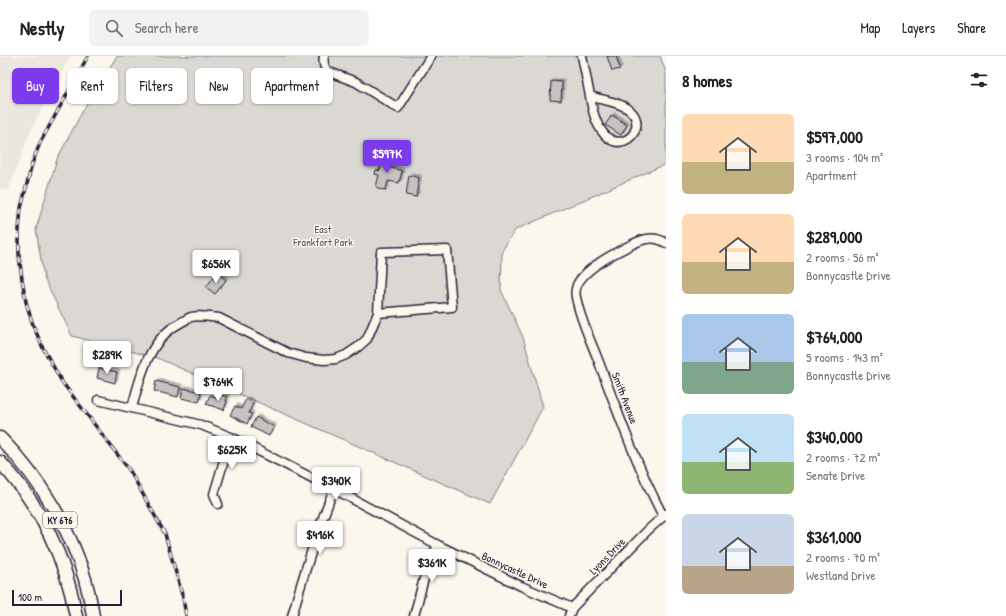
<!DOCTYPE html>
<meta charset="utf-8">
<style>
:root{--surface:#fff;--page:#f2f2f2;--text:#222;--muted:#767676;--line:#e0e0e0;--accent:#7c3aed}
body{margin:0;font-family:"Patrick Hand",sans-serif;background:var(--page);color:var(--text);height:100vh;display:flex;flex-direction:column;font-size:15px;white-space:nowrap}
*{box-sizing:border-box;margin:0}
p{font-size:13px;color:var(--muted)}
.icon{flex:none;width:22px;height:22px;fill:none;stroke:currentColor;stroke-width:2;stroke-linecap:round;stroke-linejoin:round}
.map{position:relative;flex:1;overflow:hidden}
.sheet{display:flex;flex-direction:column;background:var(--surface);width:340px}
.sheet>*{flex:none}
.top-card{position:absolute;left:12px;top:12px;width:380px;height:36px;display:flex;gap:8px}
.scale{position:absolute;left:12px;bottom:10px;width:110px;box-sizing:border-box;padding-left:4px;border:2px solid #22223b;border-top:0;font-size:11px;line-height:14px;white-space:nowrap;color:#22223b;-webkit-text-stroke:3px #fbf7ec;paint-order:stroke}
.price{position:absolute;translate:-50% -34px;padding:0 9px;border-radius:4px;background:#fff;color:#222;font-size:13px;line-height:26px;filter:drop-shadow(0 1px 2px #0008)}
.price::after{content:'';position:absolute;left:50%;top:24px;width:12px;height:9px;margin-left:-6px;background:inherit;clip-path:polygon(0 0,100% 0,50% 100%)}
.price.selected{background:var(--accent);color:#fff}
ul{padding:0;list-style:none}
li{display:flex;align-items:center;gap:12px;height:100px;padding:0 16px}
li span{display:grid;place-items:center;flex:none;width:112px;height:80px;border-radius:6px;color:#555}
li>.icon{margin-inline-start:auto}
span .icon{width:48px;height:48px;fill:#fffc;stroke-width:1}
li b{font-size:17px}
h2{display:flex;justify-content:space-between;align-items:center;height:48px;padding:0 16px;font-size:17px}
.pill{padding:0 14px;border-radius:6px;background:var(--surface);box-shadow:0 1px 3px #0004;font-size:14px;line-height:36px}
.pill.selected{background:var(--accent);color:#fff}
header{display:flex;align-items:center;gap:24px;box-sizing:border-box;height:56px;padding:0 20px;background:var(--surface);border-bottom:1px solid var(--line)}
header strong{font-size:19px}
nav{display:flex;gap:22px;margin-inline-start:auto;font-size:14px}
.search{width:280px;height:36px;background:var(--page);display:flex;align-items:center;gap:10px;box-sizing:border-box;padding:0 14px;border-radius:6px;color:var(--muted);font-size:15px}
main{display:flex;flex:1;min-height:0}
.map>svg:first-child{display:block}
.built{fill:#ebe7df}
.green{fill:#dbd8d3;stroke:#7e7d87}
.building{fill:#c6c2c0;stroke:#22223b;filter:url(#shadow)}
.lines{fill:none;stroke-linecap:round;stroke-linejoin:round}
.minor-casing{stroke:#22223b;stroke-width:11}
.primary-casing{stroke:#22223b;stroke-width:15}
.minor{stroke:#fbf7ec;stroke-width:8}
.primary{stroke:#fbf7ec;stroke-width:12}
.rail-casing{stroke:#22223b;stroke-width:3.5}
.rail{stroke:#fbf7ec;stroke-width:2;stroke-dasharray:6;stroke-linecap:butt}
.labels{text-anchor:middle;dominant-baseline:central;stroke-width:3;stroke-linejoin:round;paint-order:stroke}
.shield{fill:#fbf7ec;stroke:#636270;stroke-width:1}
.shield-label{font-size:10px;font-weight:bold;fill:#22223b}
.park-label{font-size:11px;fill:#505061;stroke:#fbf7ec}
.street-label{font-size:11px;fill:#22223b;stroke:#fbf7ec}
</style>
<header>
<strong>Nestly</strong>
<div class="search"><svg class="icon" aria-label="search" viewBox="0 0 24 24"><circle cx="10" cy="10" r="6"/><path d="M15 15l6 6"/></svg>Search here</div>
<nav><a>Map</a><a>Layers</a><a>Share</a></nav>
</header>
<main>
<div class="map">
<svg width="666" height="560" viewBox="0 0 666 560">
<defs>
<filter id="shadow"><feDropShadow dx="2.5" dy="-2.5" stdDeviation="0" flood-color="#0004"/></filter>
</defs>
<rect width="100%" height="100%" fill="#fbf7ec"/>
<filter id="ink" filterUnits="userSpaceOnUse"><feTurbulence type="fractalNoise" baseFrequency=".025" numOctaves="2"/><feDisplacementMap in="SourceGraphic" scale="8" xChannelSelector="R" yChannelSelector="G"/><feConvolveMatrix kernelMatrix="1 2 1 2 8 2 1 2 1" color-interpolation-filters="sRGB"/></filter>
<g filter="url(#ink)">
<path class="built" d="M0,0H70L31,74L8,135L0,132Z"/>
<path class="green" d="M117,0H660L666,16V108L515,174L502,195L501,234L523,281L543,351L490,448L157,302L72,280L44,222L36,173L57,103L87,47Z"/>
<path class="building" d="M607,0H616L620,13L612,15Z
M551,25L562,26L561,45L550,44Z
M612,59L627,69L621,79L605,69Z
M382,102L393,104L391,112L402,115L399,127L388,125L386,134L378,133V131H376L379,119L375,118L376,114L380,115Z
M409,119L419,122L416,141L406,139Z
M217,217L226,224L215,238L206,231Z
M99,312L117,316L115,327L97,322Z
M156,325L180,331L178,341L154,335Z
M183,332L201,336L199,346L181,342Z
M219,338L227,341L226,345H227L224,354L206,348L210,339L218,342Z
M246,343L253,347L249,357L252,358L247,368L230,359L235,350L241,353Z
M256,361L274,371L269,380L251,371Z"/>
<g class="lines">
<defs>
<path id="minor" d="M324,0C323,6 323,12 329,16L356,26L398,52L431,0
M582,0L590,40
M590,40C601,44 620,46 628,53C657,74 602,121 590,40Z
M98,344L201,369L231,381L334,433L438,489L521,530L572,552
M132,352C140,321 149,283 180,267C184,265 188,262 191,261C200,259 210,261 219,262L288,297L306,302L324,304L336,303L346,299L358,291L367,283L378,257L381,196L447,194L452,251L378,257
M218,448L214,438L231,381
M663,460C638,412 619,360 600,309C592,287 580,264 576,241C575,238 576,232 577,229C583,216 606,202 619,195C635,187 650,176 666,187
M292,560C304,517 317,475 334,433
M414,560L426,515L438,489
M569,560L572,552L648,474L666,458"/>
<path id="primary" d="M0,382C47,430 83,492 93,560
M0,406C40,448 66,503 76,560"/>
</defs>
<use href="#minor" class="minor-casing"/>
<use href="#primary" class="primary-casing"/>
<use href="#minor" class="minor"/>
<use href="#primary" class="primary"/>
<defs>
<path id="rail" d="M88,0L40,87L32,108L21,152L19,174V199L22,223L26,246L33,269L43,292L62,326L130,415L165,478L183,542L186,560"/>
</defs>
<use href="#rail" class="rail-casing"/>
<use href="#rail" class="rail"/>
</g>
</g>
<g class="labels">
<rect class="shield" x="43" y="456" width="34" height="16" rx="3"/>
<g class="shield-label">
<text x="60" y="464">KY 676</text>
</g>
<g class="park-label">
<text x="323" y="173">East<tspan x="323" dy="13">Frankfort Park</tspan></text>
</g>
<g class="street-label">
<text transform="translate(625 342) rotate(69)">Smith Avenue</text>
<text transform="translate(607 500) rotate(-46)">Lyons Drive</text>
<text transform="translate(515 514) rotate(25)">Bonnycastle Drive</text>
</g>
</g>
</svg>
<div class="scale">100 m</div>
<b class="price selected" style="left:387px;top:118px">$597K</b>
<b class="price" style="left:216px;top:228px">$656K</b>
<b class="price" style="left:107px;top:319px">$289K</b>
<b class="price" style="left:218px;top:346px">$764K</b>
<b class="price" style="left:232px;top:414px">$625K</b>
<b class="price" style="left:336px;top:445px">$340K</b>
<b class="price" style="left:320px;top:499px">$416K</b>
<b class="price" style="left:432px;top:527px">$361K</b>
<div class="top-card">
<a class="pill selected">Buy</a>
<a class="pill">Rent</a>
<a class="pill">Filters</a>
<a class="pill">New</a>
<a class="pill">Apartment</a>
</div>
</div>
<section class="sheet">
<h2>8 homes<svg class="icon" aria-label="filters" viewBox="0 0 24 24"><path d="M4 7h16M4 17h16"/><circle cx="9" cy="7" r="2"/><circle cx="15" cy="17" r="2"/></svg></h2>
<ul>
<li><span style="background:linear-gradient(#ffd9b3 60%,#c2b280 0)"><svg class="icon" aria-label="home" viewBox="0 0 24 24"><path d="M3 11l9-7 9 7M6 9v11h12V9"/></svg></span><div><b>$597,000</b><p>3 rooms · 104 m²</p><p>Apartment</p></div></li>
<li><span style="background:linear-gradient(#ffd9b3 60%,#c2b280 0)"><svg class="icon" aria-label="home" viewBox="0 0 24 24"><path d="M3 11l9-7 9 7M6 9v11h12V9"/></svg></span><div><b>$289,000</b><p>2 rooms · 56 m²</p><p>Bonnycastle Drive</p></div></li>
<li><span style="background:linear-gradient(#a9c7e8 60%,#7fa58c 0)"><svg class="icon" aria-label="home" viewBox="0 0 24 24"><path d="M3 11l9-7 9 7M6 9v11h12V9"/></svg></span><div><b>$764,000</b><p>5 rooms · 143 m²</p><p>Bonnycastle Drive</p></div></li>
<li><span style="background:linear-gradient(#bfe0f5 60%,#8fb573 0)"><svg class="icon" aria-label="home" viewBox="0 0 24 24"><path d="M3 11l9-7 9 7M6 9v11h12V9"/></svg></span><div><b>$340,000</b><p>2 rooms · 72 m²</p><p>Senate Drive</p></div></li>
<li><span style="background:linear-gradient(#c9d6e8 65%,#b9a48a 0)"><svg class="icon" aria-label="home" viewBox="0 0 24 24"><path d="M3 11l9-7 9 7M6 9v11h12V9"/></svg></span><div><b>$361,000</b><p>2 rooms · 70 m²</p><p>Westland Drive</p></div></li>
</ul>
</section>
</main>
